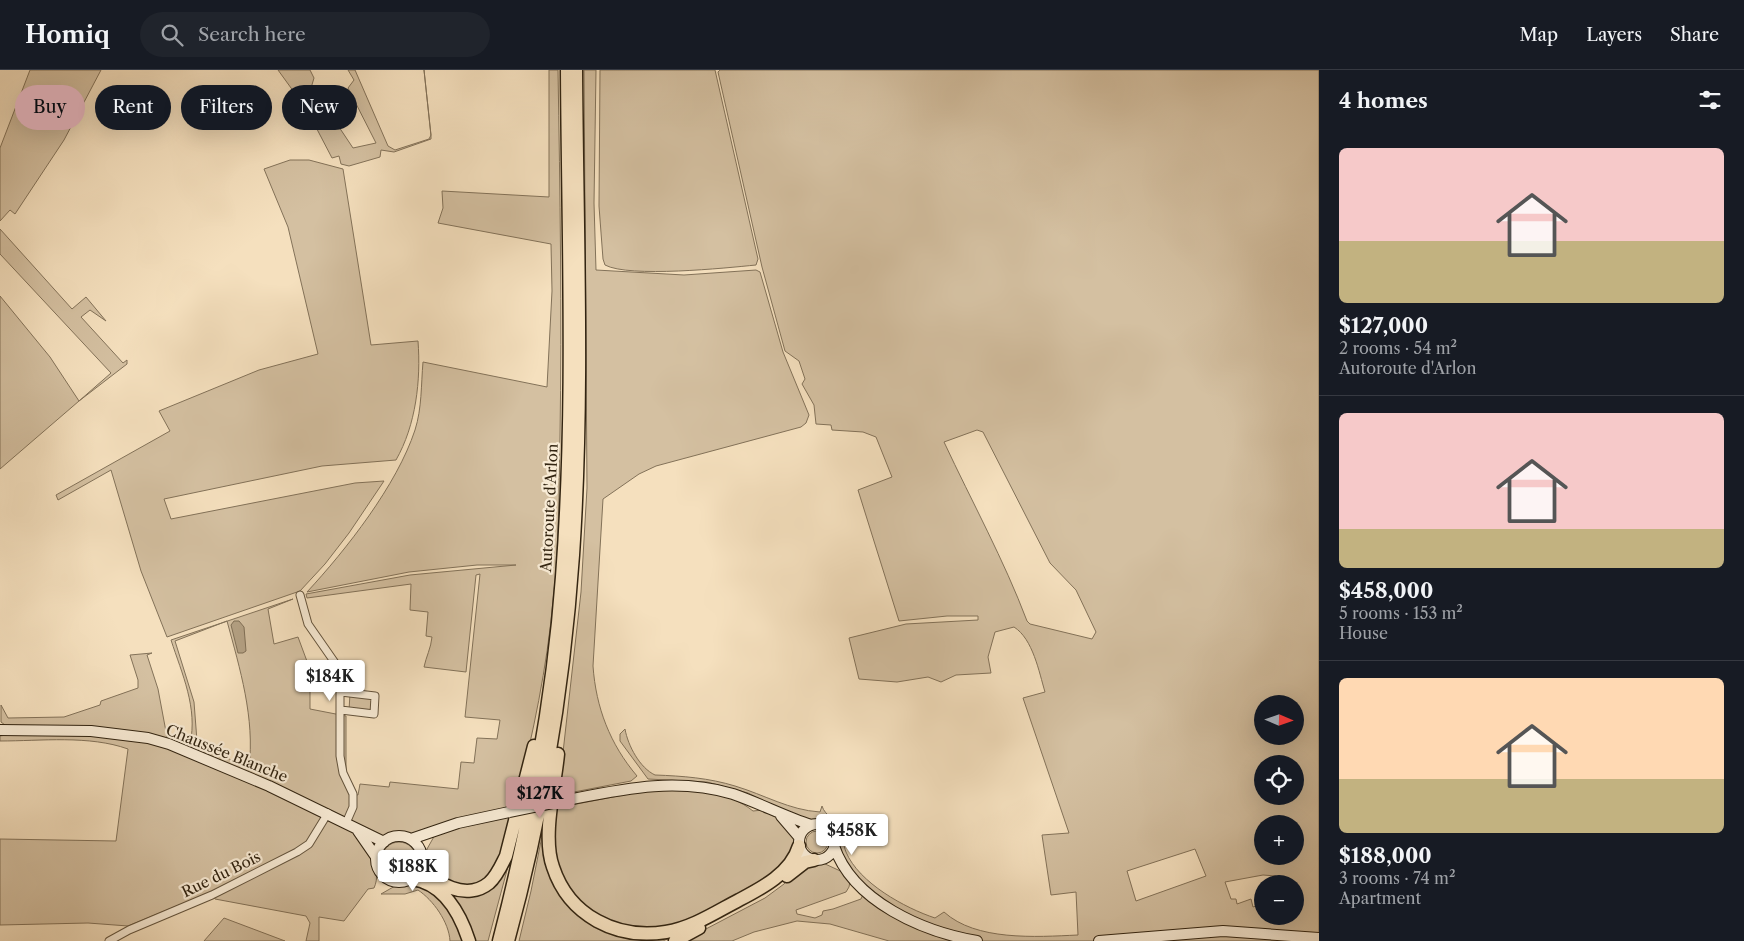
<!DOCTYPE html>
<meta charset="utf-8">
<style>
:root{--surface:#171b24;--page:#20242c;--text:#f1f3f6;--muted:#9ea1a6;--line:#363941;--accent:#c59692}
body{margin:0;font-family:"Libre Caslon Text",serif;background:var(--page);color:var(--text);height:100vh;display:flex;flex-direction:column;font-size:19px;white-space:nowrap}
*{box-sizing:border-box;margin:0}
p{font-size:16px;color:var(--muted)}
.icon{flex:none;width:28px;height:28px;fill:none;stroke:currentColor;stroke-width:2;stroke-linecap:round;stroke-linejoin:round}
.map{position:relative;flex:1;overflow:hidden}
.panel{display:flex;flex-direction:column;background:var(--surface);width:425px}
.panel>*{flex:none}
.hud{position:absolute;left:15px;top:15px;width:475px;height:45px;display:flex;gap:10px}
.needle{width:32px;rotate:92deg}
.tools{position:absolute;left:1254px;top:625px;display:grid;gap:10px}
.tools a{display:grid;place-items:center;width:50px;height:50px;border-radius:50%;background:var(--surface);box-shadow:0 5px 20px #0002;font-size:25px}
.price{position:absolute;translate:-50% -42px;padding:0 11px;border-radius:5px;background:#fff;color:#222;font-size:16px;line-height:32px;filter:drop-shadow(0 1px 2px #0008)}
.price::after{content:'';position:absolute;left:50%;top:30px;width:15px;height:11px;margin-left:-8px;background:inherit;clip-path:polygon(0 0,100% 0,50% 100%)}
.price.on{background:var(--accent);color:#111}
ul{padding:0;list-style:none}
li{display:grid;align-content:center;gap:10px;height:265px;padding:0 20px}
li+li{border-top:1px solid var(--line)}
li span{display:grid;place-items:center;height:155px;border-radius:8px;color:#555}
li>.icon{margin-inline-start:auto}
span .icon{width:90px;height:90px;fill:#fffc;stroke-width:1}
li b{font-size:21px}
h2{display:flex;justify-content:space-between;align-items:center;height:60px;padding:0 20px;font-size:21px}
.tag{padding:0 18px;border-radius:22px;background:var(--surface);box-shadow:0 5px 20px #0002;font-size:18px;line-height:45px}
.tag.on{background:var(--accent);color:#111}
header{display:flex;align-items:center;gap:30px;box-sizing:border-box;height:70px;padding:0 25px;background:var(--surface);border-bottom:1px solid var(--line)}
header strong{font-size:24px}
nav{display:flex;gap:28px;margin-inline-start:auto;font-size:18px}
.search{width:350px;height:45px;background:var(--page);display:flex;align-items:center;gap:12px;box-sizing:border-box;padding:0 18px;border-radius:28px;color:var(--muted);font-size:19px}
main{display:flex;flex:1;min-height:0}
.map>svg:first-child{display:block}
.green{fill:#d4c0a1;stroke:#837259;fill-rule:evenodd}
.water{fill:#b3a083;stroke:#7f6e55}
.lines{fill:none;stroke-linecap:round;stroke-linejoin:round}
.minor-casing{stroke:#63533c;stroke-width:9}
.secondary-casing{stroke:#322411;stroke-width:12}
.motorway-casing{stroke:#322411;stroke-width:15}
.minor{stroke:#f8ebd5;stroke-width:7}
.secondary{stroke:#f8ebd5;stroke-width:10}
.motorway{stroke:#f5e0be;stroke-width:12}
.secondary-bridge-casing{stroke:#322411;stroke-width:12;stroke-linecap:butt}
.secondary-bridge{stroke:#f8ebd5;stroke-width:10}
.labels{text-anchor:middle;dominant-baseline:central;stroke-width:4.5;stroke-linejoin:round;paint-order:stroke}
.street-label{font-size:15px;fill:#322411;stroke:#f8ebd5}
</style>
<header>
<strong>Homiq</strong>
<div class="search"><svg class="icon" aria-label="search" viewBox="0 0 24 24"><circle cx="10" cy="10" r="6"/><path d="M15 15l6 6"/></svg>Search here</div>
<nav><a>Map</a><a>Layers</a><a>Share</a></nav>
</header>
<main>
<div class="map">
<svg width="1319" height="871" viewBox="0 0 1319 871">
<rect width="100%" height="100%" fill="#f5e0be"/>
<filter id="stains"><feTurbulence type="fractalNoise" baseFrequency=".004" numOctaves="4"/><feColorMatrix values="0 0 0 0 .2 0 0 0 0 .09 0 0 0 0 .02 0 0 0 .5 -.17"/></filter>
<radialGradient id="worn" r=".72"><stop offset=".6" stop-color="#630" stop-opacity="0"/><stop offset="1" stop-color="#630" stop-opacity=".3"/></radialGradient>
<path class="green" d="M30,0H101L64,70L15,144L10,140L0,151V78Z
M278,0H310L314,8L311,18L323,41L329,42L353,78L376,73L348,18L354,10L348,0H355L388,76L395,80L429,69L431,65L424,0L431,66V69L394,82L381,80L380,87L349,96L341,94L339,86L332,88L307,40Z
M549,0H558C560,122 562,244 560,366C559,421 559,476 553,531C547,597 533,664 517,728C511,752 503,800 481,812C459,824 442,806 426,794L427,779L436,763L415,765L401,763L376,768L357,759C367,775 383,799 374,818L368,819L344,851L319,847V871H306L310,853L306,846L215,829L212,825L179,835L128,856L88,853L0,855V769L116,771L128,679C89,665 41,671 0,671V666L6,665L5,655L1,652V635L8,648L64,647L100,635L101,631L138,618V610L130,585L152,583L147,585L158,619L167,667L190,674C198,638 182,604 171,570L293,529L268,539L274,574L298,567L308,594H310V639L346,646V702L353,724L358,725L360,714L389,717L390,712L458,719L461,692L474,693L477,668L497,669L500,650L465,647L480,504L476,505L466,602L424,597C426,587 431,578 432,567L426,566L428,542L410,540L411,514L307,528L306,524L410,505L516,495H477L409,502L307,522C346,480 397,415 415,360C422,338 421,315 423,292L547,317L552,221L551,174L438,153L443,138L442,121L549,127ZM227,551C240,599 255,648 249,698L201,676L197,671L194,632L175,571Z
M584,0H596L594,133L596,200L684,205L756,200L760,202L783,282L809,345L806,353L801,357L656,396L639,404L603,429L593,596C596,638 610,674 637,706L631,711L574,722L558,727L581,522L587,418Z
M600,0H715L758,189L756,195C726,198 629,208 605,195L603,189L599,136Z
M720,0H1319V871H889L830,854L797,851L754,862L732,871H683L765,828L784,814L800,798L823,793L849,805L838,778L836,761L832,756L821,750L797,748L748,723L707,712L648,709L620,671V664L625,659C628,676 640,698 655,705C683,706 709,708 735,716C765,725 789,740 820,742L822,736C825,746 836,749 840,759C844,767 843,775 846,782C859,813 905,838 935,848L944,842C976,871 1035,867 1078,865L1076,822L1051,825L1042,765L1069,763L1023,628L1045,622C1039,602 1033,569 1014,557L995,562L988,587L991,603L956,605L941,612L928,607L897,612L859,609L849,568L906,554L978,550V546H947L899,551L858,420L892,407L876,367L863,362L832,360L831,355L816,354L814,335L802,314L805,309L799,291L785,281L762,197L718,2ZM977,360L983,362L1050,493L1076,520L1096,562L1092,569L1030,554L1027,551C1004,490 972,432 944,372ZM1262,634H1295V666H1262ZM1262,694H1295V726H1262ZM1262,754H1295V786H1262ZM1195,779L1206,806L1136,831L1127,801ZM1263,805L1276,806V814H1295V846H1262V834L1253,837L1251,829L1237,834L1236,829H1231L1225,812ZM851,806L865,820L861,829L833,839L823,841L822,845L815,848L797,844L796,840L846,822L849,817Z
M290,90H309L343,99L371,275L418,271C421,310 416,355 396,390L322,396L164,429L171,449L355,413L384,411L349,463L325,494L300,521L167,567L141,501L111,400L58,430L56,425L170,361L159,341L259,300L318,284L288,157L264,99Z
M0,159L72,239L86,227L106,251L90,240L81,247L123,293L127,290V294L79,331L0,399V226L50,287L79,331L111,303L0,184Z
M350,623L375,626L374,644L349,641Z
M666,719C696,720 728,721 753,741L763,740L778,748L794,767L792,787L756,817L694,849L667,858L630,860L584,838L561,805L553,775L556,738L644,721Z
M549,731V797L599,857L686,860L663,871H519L531,821Z
M525,733L512,790L510,789L488,871H471L449,821L483,820Z
M806 772a11 11 0 1 1 22 0a11 11 0 1 1-22 0Z
M382 789a17 17 0 1 1 34 0a17 17 0 1 1-34 0Z
M421,812L448,836L465,871H450C449,852 433,830 418,820L405,824H381L395,816Z
M224,848L285,871H204Z"/>
<path class="water" d="M234,551H239L244,557L246,581L243,583H238L231,555Z"/>
<g class="lines">
<defs>
<path id="minor" d="M300,525L308,554L340,600V686L343,703L353,724V737L346,753
M341,640L374,644L375,626L341,622
M109,871L129,860L212,825L297,782L309,774L328,743"/>
<path id="secondary" d="M0,660L91,661L148,668L169,674L269,716L384,772
M567,730C623,719 676,707 733,724C759,733 784,746 811,755
M781,746L799,767
M799 772a18 18 0 1 1 36 0a18 18 0 1 1-36 0Z
M358,761L376,787
M376 789a23 23 0 1 1 46 0a23 23 0 1 1-46 0Z
M411,769L458,753L509,742
M834,776C853,832 924,862 977,871
M1099,871L1223,861L1319,868"/>
<path id="motorway" d="M558,684C555,716 542,767 553,797C569,846 617,870 666,862C692,858 716,842 739,830C762,818 791,803 799,776
M422,793C434,815 467,831 489,813C497,806 501,796 506,786L534,676
M787,806L805,792L814,790
M412,809C443,813 460,843 469,871
M499,871C530,751 553,630 562,507C575,339 568,169 567,0
M508,871C543,744 564,616 573,485C584,324 577,161 576,0
M675,871L699,858"/>
</defs>
<use href="#minor" class="minor-casing"/>
<use href="#secondary" class="secondary-casing"/>
<use href="#motorway" class="motorway-casing"/>
<use href="#minor" class="minor"/>
<use href="#secondary" class="secondary"/>
<use href="#motorway" class="motorway"/>
<defs>
<path id="secondary-bridge" d="M509,742L567,730"/>
</defs>
<use href="#secondary-bridge" class="secondary-bridge-casing"/>
<use href="#secondary-bridge" class="secondary-bridge"/>
</g>
<g class="labels">
<g class="street-label">
<text transform="translate(549 438) rotate(-87)">Autoroute d'Arlon</text>
<text transform="translate(227 683) rotate(22)">Chaussée Blanche</text>
<text transform="translate(221 804) rotate(-26)">Rue du Bois</text>
</g>
</g>
<rect width="100%" height="100%" filter="url(#stains)"/>
<rect width="100%" height="100%" fill="url(#worn)"/>
</svg>
<div class="tools">
<a><svg class="needle" viewBox="-14 -14 28 28"><path d="M0-13l5 13h-10z" fill="#e53935"/><path d="M0 13l5-13h-10z" fill="#9ea1a6"/></svg></a>
<a><svg class="icon" aria-label="locate" viewBox="0 0 24 24"><circle cx="12" cy="12" r="6"/><path d="M12 2v4M12 18v4M2 12h4M18 12h4"/></svg></a>
<a>+</a>
<a>−</a>
</div>
<b class="price" style="left:330px;top:632px">$184K</b>
<b class="price on" style="left:540px;top:749px">$127K</b>
<b class="price" style="left:852px;top:786px">$458K</b>
<b class="price" style="left:413px;top:822px">$188K</b>
<div class="hud">
<a class="tag on">Buy</a>
<a class="tag">Rent</a>
<a class="tag">Filters</a>
<a class="tag">New</a>
</div>
</div>
<section class="panel">
<h2>4 homes<svg class="icon" aria-label="filters" viewBox="0 0 24 24"><path d="M4 7h16M4 17h16"/><circle cx="9" cy="7" r="2"/><circle cx="15" cy="17" r="2"/></svg></h2>
<ul>
<li><span style="background:linear-gradient(#f6c9c9 60%,#c2b280 0)"><svg class="icon" aria-label="home" viewBox="0 0 24 24"><path d="M3 11l9-7 9 7M6 9v11h12V9"/></svg></span><div><b>$127,000</b><p>2 rooms · 54 m²</p><p>Autoroute d'Arlon</p></div></li>
<li><span style="background:linear-gradient(#f6c9c9 75%,#c2b280 0)"><svg class="icon" aria-label="home" viewBox="0 0 24 24"><path d="M3 11l9-7 9 7M6 9v11h12V9"/></svg></span><div><b>$458,000</b><p>5 rooms · 153 m²</p><p>House</p></div></li>
<li><span style="background:linear-gradient(#ffd9b3 65%,#c2b280 0)"><svg class="icon" aria-label="home" viewBox="0 0 24 24"><path d="M3 11l9-7 9 7M6 9v11h12V9"/></svg></span><div><b>$188,000</b><p>3 rooms · 74 m²</p><p>Apartment</p></div></li>
</ul>
</section>
</main>
